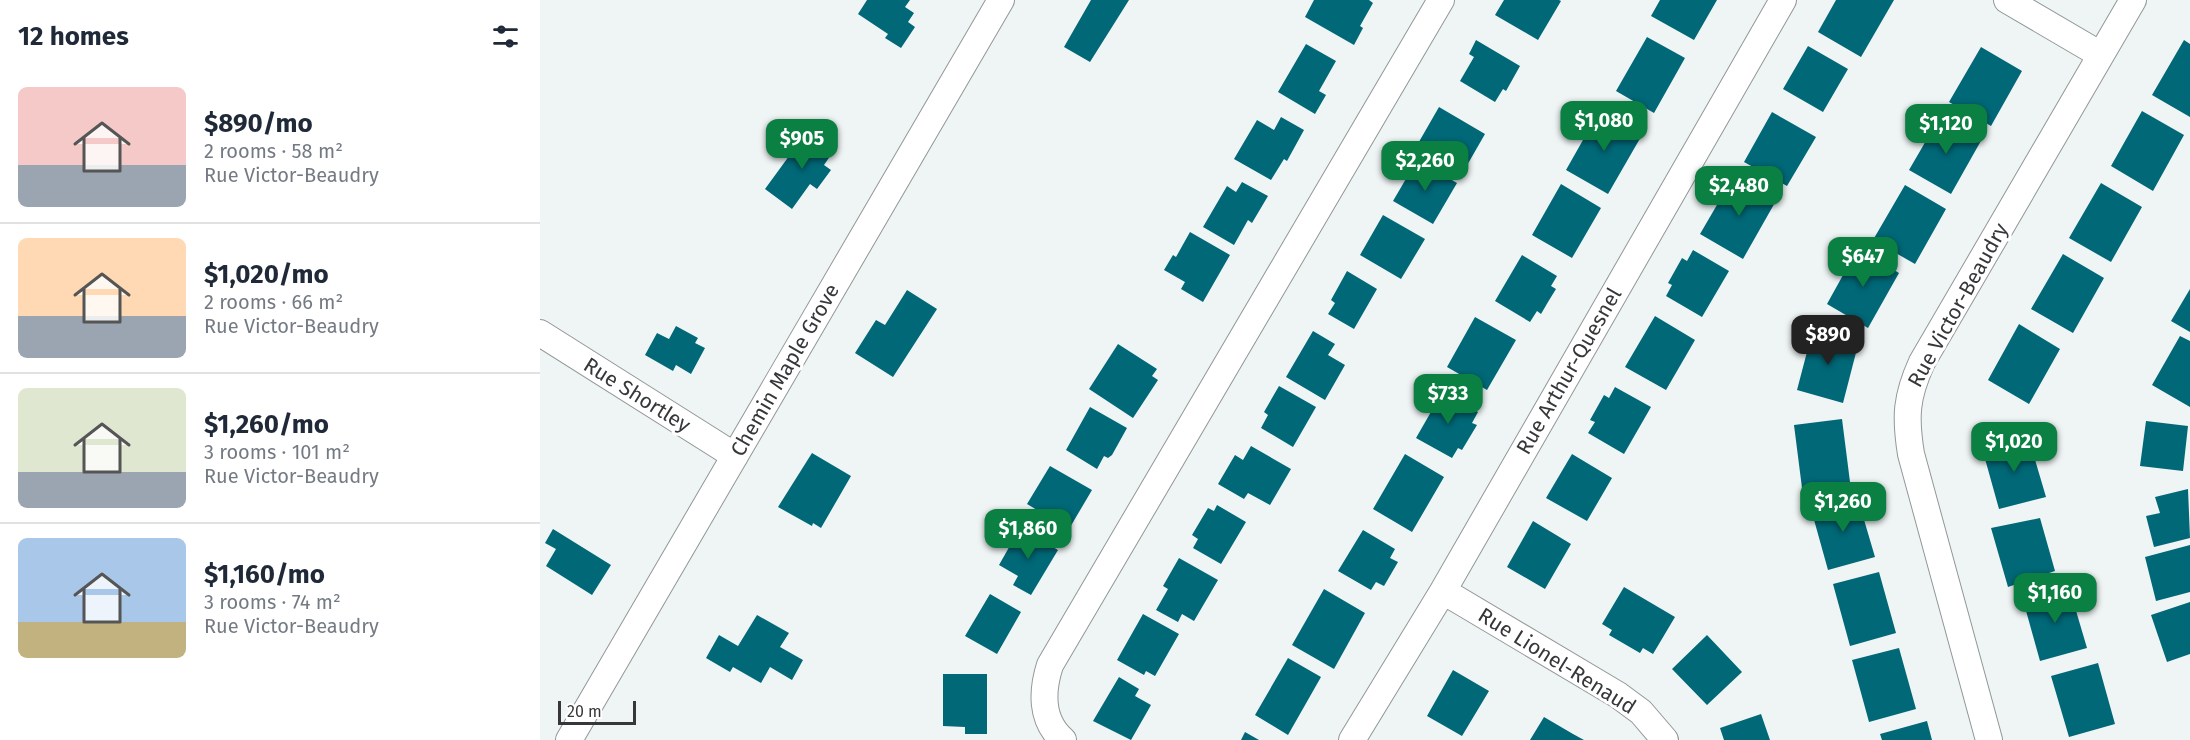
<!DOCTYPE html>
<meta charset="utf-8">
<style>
:root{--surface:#fff;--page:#f6f6f7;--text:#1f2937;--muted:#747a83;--line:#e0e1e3;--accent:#0b8043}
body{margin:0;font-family:"Fira Sans",sans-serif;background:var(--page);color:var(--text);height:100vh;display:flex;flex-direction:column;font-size:22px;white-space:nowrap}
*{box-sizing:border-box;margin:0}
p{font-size:20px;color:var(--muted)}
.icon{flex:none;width:33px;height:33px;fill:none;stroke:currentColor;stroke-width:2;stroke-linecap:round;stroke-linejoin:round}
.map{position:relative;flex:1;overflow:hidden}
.side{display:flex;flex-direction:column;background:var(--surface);width:540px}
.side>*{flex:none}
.scale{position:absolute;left:18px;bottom:15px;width:78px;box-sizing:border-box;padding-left:6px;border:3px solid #353738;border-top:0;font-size:16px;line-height:21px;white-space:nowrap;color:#353738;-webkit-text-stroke:4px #fff;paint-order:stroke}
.price{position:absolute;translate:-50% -51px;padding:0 14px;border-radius:12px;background:var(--accent);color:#fff;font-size:20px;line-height:39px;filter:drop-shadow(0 2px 3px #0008)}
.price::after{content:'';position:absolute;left:50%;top:36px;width:18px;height:14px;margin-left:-9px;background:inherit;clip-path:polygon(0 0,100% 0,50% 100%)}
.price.active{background:#222;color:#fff}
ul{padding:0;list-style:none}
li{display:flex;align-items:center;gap:18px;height:150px;padding:0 18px}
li+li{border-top:2px solid var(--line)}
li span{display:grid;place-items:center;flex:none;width:168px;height:120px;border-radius:9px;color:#555}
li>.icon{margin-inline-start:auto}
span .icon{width:72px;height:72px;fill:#fffc;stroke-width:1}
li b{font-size:26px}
h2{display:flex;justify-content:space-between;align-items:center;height:72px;padding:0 18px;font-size:26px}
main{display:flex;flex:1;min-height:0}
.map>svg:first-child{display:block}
.building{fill:#006877}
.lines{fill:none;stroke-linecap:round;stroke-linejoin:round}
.minor-casing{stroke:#929798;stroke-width:28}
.minor{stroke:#fff;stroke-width:26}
.labels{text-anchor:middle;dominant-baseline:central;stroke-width:6;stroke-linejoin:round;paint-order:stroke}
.street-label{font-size:21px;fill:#353738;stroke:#fff}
</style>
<main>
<section class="side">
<h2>12 homes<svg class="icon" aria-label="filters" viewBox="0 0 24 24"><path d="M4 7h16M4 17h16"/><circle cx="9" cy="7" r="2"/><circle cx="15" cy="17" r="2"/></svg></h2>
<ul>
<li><span style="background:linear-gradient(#f6c9c9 65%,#9aa5b1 0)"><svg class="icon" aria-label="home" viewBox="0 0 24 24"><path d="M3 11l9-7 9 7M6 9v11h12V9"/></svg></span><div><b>$890/mo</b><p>2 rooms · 58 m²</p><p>Rue Victor-Beaudry</p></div></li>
<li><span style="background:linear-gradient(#ffd9b3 65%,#9aa5b1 0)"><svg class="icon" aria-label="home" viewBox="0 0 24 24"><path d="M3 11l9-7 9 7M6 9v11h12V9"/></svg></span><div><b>$1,020/mo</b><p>2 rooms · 66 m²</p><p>Rue Victor-Beaudry</p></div></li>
<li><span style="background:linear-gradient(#dfe7d0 70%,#9aa5b1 0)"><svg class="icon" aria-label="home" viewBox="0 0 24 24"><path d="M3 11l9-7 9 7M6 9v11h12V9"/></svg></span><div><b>$1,260/mo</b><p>3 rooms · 101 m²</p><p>Rue Victor-Beaudry</p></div></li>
<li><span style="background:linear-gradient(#a9c7e8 70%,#c2b280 0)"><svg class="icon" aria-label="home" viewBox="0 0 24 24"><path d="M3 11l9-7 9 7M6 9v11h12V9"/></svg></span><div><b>$1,160/mo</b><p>3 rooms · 74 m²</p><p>Rue Victor-Beaudry</p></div></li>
</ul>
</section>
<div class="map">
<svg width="1650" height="740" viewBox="0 0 1650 740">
<rect width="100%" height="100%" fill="#eff4f5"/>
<path class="building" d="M327,0H370L365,7L374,13L368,22L375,27L361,48L345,38L348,34L318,14Z
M551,0H589L550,62L524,47Z
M774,0H829L833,3L820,26L823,28L814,45L765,17Z
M964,0H1019L1021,1L998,40L955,15Z
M1120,0H1177L1154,40L1111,16Z
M1296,0H1354L1321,57L1278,32Z
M1107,37L1145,58L1114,113L1076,91Z
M936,40L980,66L966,91L963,89L955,102L920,81L934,57L929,54Z
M1644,40L1650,44V117L1612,95Z
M766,44L796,61L779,91L786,95L775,114L738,92Z
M1268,46L1308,69L1283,112L1243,89Z
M1441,47L1482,71L1451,126L1409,102Z
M899,107L945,134L922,174L876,147Z
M1060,110L1102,135L1068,194L1026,170Z
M1602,111L1644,135L1613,191L1571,166Z
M1232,112L1276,137L1247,186L1204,162Z
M1401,115L1442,139L1411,194L1369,170Z
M741,117L764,130L747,161L744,159L731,180L694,159L717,120L734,130Z
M268,130L295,149L284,165L291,170L277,189L270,184L252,209L225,189Z
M877,160L917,183L893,224L853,201Z
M1195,174L1237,199L1203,259L1160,234Z
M702,182L728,196L712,223L708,220L694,245L663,227L687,186L696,192Z
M1561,183L1602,207L1571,262L1529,238Z
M1021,184L1061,208L1032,258L992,235Z
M1365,185L1406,209L1375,264L1333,240Z
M843,215L885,239L861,279L820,255Z
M650,232L690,255L663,302L641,289L645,282L624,270L633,255L636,257Z
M1318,248L1359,273L1328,328L1287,304Z
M1153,250L1189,271L1162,317L1126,296L1132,285L1128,283L1142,258L1147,261Z
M1523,254L1564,278L1533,333L1491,309Z
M982,255L1017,276L1011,286L1016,289L1008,302L1001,314L997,311L990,322L955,301Z
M807,271L837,289L814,329L788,314L795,303L791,300Z
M1650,289V332L1631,321Z
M367,290L397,309L353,377L315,353L336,320L345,325Z
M1115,316L1155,340L1126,390L1085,367Z
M935,317L976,340L947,390L907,367Z
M1479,324L1520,349L1489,404L1448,380Z
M136,326L158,338L155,343L165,348L151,374L136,365L133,371L105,355L117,333L129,339Z
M1273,329L1319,341L1303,403L1257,390Z
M773,331L795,344L788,355L805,365L785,400L746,377Z
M1640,336L1650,341V407L1612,385Z
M578,344L617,369L612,376L618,380L593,418L549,389Z
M739,386L776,407L753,447L721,428L728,415L724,412Z
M1075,387L1111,407L1084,454L1048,433L1055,422L1050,420L1064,395L1069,398Z
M903,391L938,412L932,423L937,425L922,450L918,448L912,458L876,438Z
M550,407L587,428L572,455L568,458L564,456L557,469L526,450Z
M1302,419L1310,482L1262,488L1254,425Z
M1606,421L1648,426L1643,471L1600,466Z
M1488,436L1506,497L1459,509L1442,448Z
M711,446L751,469L730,505L708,493L704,499L678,484L695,455L703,460Z
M272,453L311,476L281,528L273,523L272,526L238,507Z
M865,454L904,477L872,532L833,509Z
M1032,454L1072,478L1047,521L1006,498Z
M510,466L552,490L529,529L487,504Z
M1648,489L1650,538L1614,547L1606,516L1620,513L1615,497Z
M1317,496L1335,557L1288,570L1271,509Z
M677,505L706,522L681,564L653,548L658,539L652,535L668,508L674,511Z
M1500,518L1515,571L1468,587L1451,528Z
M993,521L1031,544L1005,589L967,567Z
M480,528L518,550L491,595L473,585L478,576L459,565Z
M13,529L71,565L52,595L6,566L16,549L5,543Z
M823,530L855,549L850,558L858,562L844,586L836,582L831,590L798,571Z
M1650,545V592L1616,601L1605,557Z
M639,558L678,580L654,621L642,614L638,622L616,610L628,589L623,586Z
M1339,572L1356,633L1310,646L1293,584Z
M1084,587L1135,617L1113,654L1103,648L1100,653L1069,635L1072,630L1062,624Z
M1529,587L1547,648L1500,661L1483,600Z
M784,589L825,613L794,669L752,645Z
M450,594L481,612L457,654L425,636Z
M1650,602V654L1627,662L1611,615Z
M603,614L639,634L615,676L606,671L604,675L577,660Z
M217,615L249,633L240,647L263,660L252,680L230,667L221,683L193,667L190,672L166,658L179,635L198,646Z
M1167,635L1202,672L1167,705L1132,669Z
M1359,648L1376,709L1329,722L1312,660Z
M748,658L781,677L748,735L715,715Z
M1558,663L1575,724L1529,737L1511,676Z
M913,670L949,691L922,736L887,716Z
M403,674H447V734H425V727L403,726Z
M579,677L599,689L595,696L611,705L591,740L553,721Z
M1221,714L1230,740H1184L1180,728Z
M1004,717L1033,734L1044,740H990Z
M1387,721L1392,740H1342L1340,734Z
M705,732L719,740H701Z"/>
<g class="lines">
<defs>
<path id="minor" d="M1467,0L1561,55
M0,333L195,456
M903,591L1078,695L1101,712L1125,740
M29,740L461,0
M523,740C500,720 502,690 510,665L901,0
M812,740L903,591L1243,0
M1449,740L1371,454C1365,417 1366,397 1382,362L1593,0"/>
</defs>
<use href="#minor" class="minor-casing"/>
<use href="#minor" class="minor"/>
</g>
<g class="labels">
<g class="street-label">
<text transform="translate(1418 305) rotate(-61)">Rue Victor-Beaudry</text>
<text transform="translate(245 370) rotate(-60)">Chemin Maple Grove</text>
<text transform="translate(1029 371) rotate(-60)">Rue Arthur-Quesnel</text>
<text transform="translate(97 395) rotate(32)">Rue Shortley</text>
<text transform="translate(1017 661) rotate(32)">Rue Lionel-Renaud</text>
</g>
</g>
</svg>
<div class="scale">20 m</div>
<b class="price" style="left:1064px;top:152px">$1,080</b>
<b class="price" style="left:1406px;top:155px">$1,120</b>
<b class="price" style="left:262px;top:170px">$905</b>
<b class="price" style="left:885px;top:192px">$2,260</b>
<b class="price" style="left:1199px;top:217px">$2,480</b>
<b class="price" style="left:1323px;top:288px">$647</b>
<b class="price active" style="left:1288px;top:366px">$890</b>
<b class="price" style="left:908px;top:425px">$733</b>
<b class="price" style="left:1474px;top:473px">$1,020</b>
<b class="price" style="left:1303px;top:533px">$1,260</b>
<b class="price" style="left:488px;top:560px">$1,860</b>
<b class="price" style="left:1515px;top:624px">$1,160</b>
</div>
</main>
